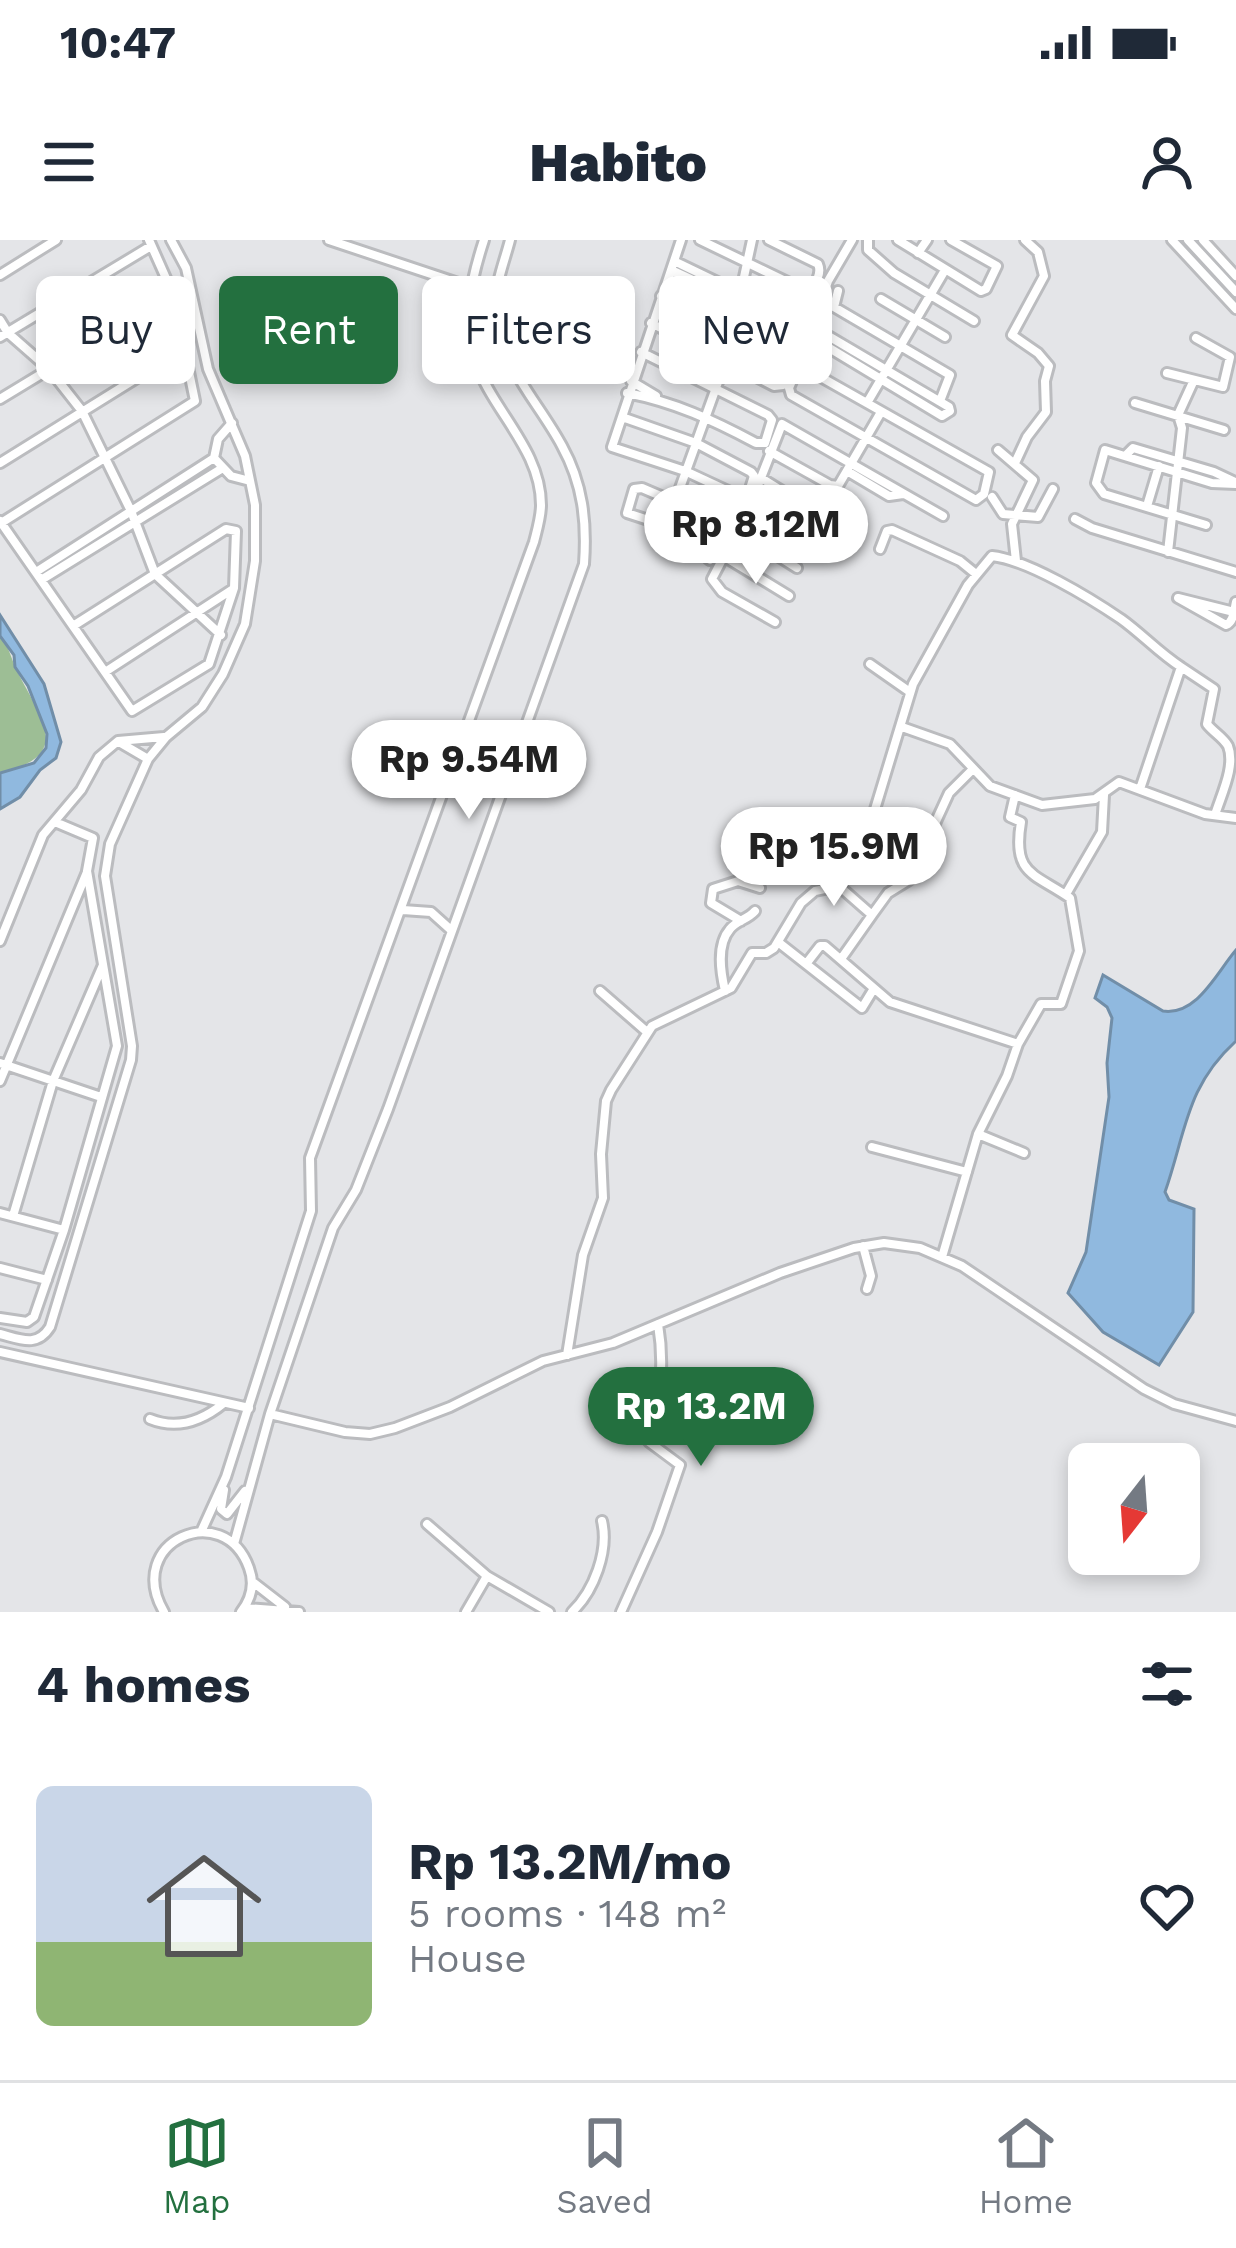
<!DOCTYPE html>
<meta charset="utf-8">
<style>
:root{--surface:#fff;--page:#f6f6f7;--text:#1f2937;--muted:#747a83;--line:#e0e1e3;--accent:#23703f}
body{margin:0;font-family:"Work Sans",sans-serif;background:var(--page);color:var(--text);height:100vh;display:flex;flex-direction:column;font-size:45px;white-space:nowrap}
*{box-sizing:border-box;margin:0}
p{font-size:39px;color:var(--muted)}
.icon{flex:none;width:66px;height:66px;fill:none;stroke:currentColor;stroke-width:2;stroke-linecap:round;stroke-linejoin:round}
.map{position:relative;height:1372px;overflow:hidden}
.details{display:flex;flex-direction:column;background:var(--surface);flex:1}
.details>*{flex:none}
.banner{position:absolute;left:36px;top:36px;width:1164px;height:108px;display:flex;gap:24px}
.needle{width:78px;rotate:197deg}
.fabs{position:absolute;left:1068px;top:1203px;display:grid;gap:24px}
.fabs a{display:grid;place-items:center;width:132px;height:132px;border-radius:18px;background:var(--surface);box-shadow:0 6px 18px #0003;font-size:60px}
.price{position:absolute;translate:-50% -102px;padding:0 27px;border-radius:42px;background:#fff;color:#222;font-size:39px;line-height:78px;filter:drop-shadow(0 3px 6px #0008)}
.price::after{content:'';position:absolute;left:50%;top:72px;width:36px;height:27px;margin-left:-18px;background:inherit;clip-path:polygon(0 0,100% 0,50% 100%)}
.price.current{background:var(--accent);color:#fff}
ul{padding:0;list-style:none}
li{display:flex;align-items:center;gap:36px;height:300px;padding:0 36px}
li span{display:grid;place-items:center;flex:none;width:336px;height:240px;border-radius:18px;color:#555}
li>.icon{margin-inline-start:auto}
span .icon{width:144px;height:144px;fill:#fffc;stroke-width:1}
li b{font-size:51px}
h2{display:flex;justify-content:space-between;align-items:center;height:144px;padding:0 36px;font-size:51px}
.tag{padding:0 42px;border-radius:18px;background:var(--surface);box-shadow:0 6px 18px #0003;font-size:42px;line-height:108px}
.tag.current{background:var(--accent);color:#fff}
.status{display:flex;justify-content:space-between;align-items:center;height:84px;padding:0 60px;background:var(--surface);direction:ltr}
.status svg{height:33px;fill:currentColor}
header{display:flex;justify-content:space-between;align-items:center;height:156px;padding:0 36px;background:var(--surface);font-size:54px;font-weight:800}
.tabs{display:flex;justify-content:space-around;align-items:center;height:168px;border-top:3px solid var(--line);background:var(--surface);font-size:33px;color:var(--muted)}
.tabs a{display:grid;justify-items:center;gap:6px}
.tabs .current{color:var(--accent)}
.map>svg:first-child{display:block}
.green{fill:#9dbe95}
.water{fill:#90b9df;stroke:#718ea8;stroke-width:3}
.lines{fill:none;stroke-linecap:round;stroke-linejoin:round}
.minor-casing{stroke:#bbbcbf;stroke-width:14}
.minor{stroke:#fff;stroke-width:8}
</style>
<div class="status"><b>10:47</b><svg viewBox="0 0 49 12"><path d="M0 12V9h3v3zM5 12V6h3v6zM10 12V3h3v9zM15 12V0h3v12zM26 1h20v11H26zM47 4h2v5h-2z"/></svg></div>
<header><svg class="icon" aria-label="menu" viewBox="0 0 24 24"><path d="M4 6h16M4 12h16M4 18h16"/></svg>Habito<svg class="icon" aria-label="person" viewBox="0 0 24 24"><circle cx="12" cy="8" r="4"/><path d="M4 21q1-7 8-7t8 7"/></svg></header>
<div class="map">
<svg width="1236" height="1372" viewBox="0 0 1236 1372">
<rect width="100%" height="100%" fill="#e4e5e8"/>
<path class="green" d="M0,396C10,409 11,418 17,431C41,479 75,515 0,533Z"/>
<path class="water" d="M0,375L44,444L61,502L56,518L40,530L20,557L0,569V533L34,523L46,508L47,494L28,446L15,427L14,415L0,396Z
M1236,710V801C1186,846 1186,892 1165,952L1169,960L1194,969L1193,1072L1159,1125L1103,1092L1068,1053L1086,1012L1109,857L1107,823L1112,778L1107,767L1095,758L1103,735L1163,771C1197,776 1217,732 1236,710Z"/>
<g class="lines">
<defs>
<path id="minor" d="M329,0L470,47
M700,0L798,47L808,50C816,45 822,33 818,24L769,0
M868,0V10L894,33L974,81
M898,0L981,51L986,49L997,26L951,0
M1172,0L1236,69
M1188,0L1236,52
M1203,0L1236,36
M918,13L927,0
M674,21L798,81
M671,30L794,87
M0,35L56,0
M838,51L834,67L950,135L940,161
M881,59L945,97
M816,78H803L795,85L793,97L802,107L821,103L824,88L816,78L828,41L852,0
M0,80L8,93L49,129L82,171L131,271L155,334L221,395
M651,83L774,146L783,145L789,126L786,118L661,56
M0,97L151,6
M821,103L942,176L950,171L949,167L825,94
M798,127H803L989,232L984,254L976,260L791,155L789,148Z
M1167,133L1223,147L1230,117L1196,98
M631,141L656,156
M627,153C674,162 713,180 756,203H765L772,180L768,175L641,112
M0,159L173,54
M867,163L945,30
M1135,163L1224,190
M622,177L696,203L751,232L754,236L748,255L741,257L685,231L612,207L681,0
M232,183L218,199L214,218L231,236L250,241
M998,210L1033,240L1012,284L1016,321
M769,211L830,245L838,246L881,172
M1126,215L1133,208L1214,232L1235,242
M0,223L185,108
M1015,223L1027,197L1046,172L1045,141L1049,126L1038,113L1012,95L1044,36L1038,12L1025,0
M847,231L889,256L903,254
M761,238L819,274
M642,248L726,284L729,291L717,313L664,285L627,273L634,249Z
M992,257L1003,274L1038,277L1053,249
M676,259L726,120L752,0
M751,266L806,300
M1147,266L1159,226
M1075,279L1092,288L1236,332
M0,281L132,471L209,424L234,348L236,291L226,289L73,386
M1,283L195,161L173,54L149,0
M1206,285L1104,254L1096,243L1105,210L1212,243L1236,244
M738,291L797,328
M692,305L710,320L717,313
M880,309L887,291L892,290L960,321L976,334
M1168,312L1182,188L1178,175L1194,140
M725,317L789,356
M36,332L214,218
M41,340L221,229
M1234,372L1178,358L1226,385C1234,382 1234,370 1236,362
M775,382L722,352L712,339L750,266L782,184L943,276
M870,424L910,452
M1181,427L1214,449L1207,484C1213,492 1223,497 1228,506C1236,526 1221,555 1215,575
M105,432L233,349
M902,487L950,504L990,546L1042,565L1095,559L1119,542L1205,574L1236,578
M119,502L148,519
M456,523C473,538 485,541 507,542
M839,646L872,675L841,719
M1066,654L1102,592L1104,555
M403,670L431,672L451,690
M872,675L888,653L909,640L949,553L972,530
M741,681L711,663L713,649L738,641L760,648
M0,701L43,595L81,550L99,517L118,501L164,497
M778,702L862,768L873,750
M806,724L820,706H825L890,762L1018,804
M600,751L647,792
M725,751C721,733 716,705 730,689C737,680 747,680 755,671
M0,823L101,857
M0,841L87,632
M978,894L1024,913
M872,907L967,932
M0,973L64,990
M13,976L53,841L103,725
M863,1006L871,1036L867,1049
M942,1017L978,894L1007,836L1018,804L1041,764H1061L1079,711L1070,658C1034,633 1012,635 1021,582L1010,577L1015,555
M0,1028L47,1040
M0,1078L27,1082L34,1077L64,990L117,806L87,631L93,598L55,582
M0,1094C20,1099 37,1108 50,1087L131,820L132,806L105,636L110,604L148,519L166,497L202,467L223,434L245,384L255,321V265L245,216L208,129L186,28L171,0
M0,1112L249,1168
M567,1115L583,1015L603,958L601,914L606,861L611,850L652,786L731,748L752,713H766L774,708L801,663L815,651L839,646L859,622L913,444L968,345L992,316C1028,320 1090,358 1121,379C1142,394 1159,413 1181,427L1140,549
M656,1172L693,1182
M270,1174L345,1192L370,1194L395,1188L450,1167L543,1121L613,1103L780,1033L854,1008L884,1003L920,1008L962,1026L1144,1149L1174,1164L1236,1181
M150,1179C177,1190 202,1181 224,1163
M224,1250L221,1269L227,1274L245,1251
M427,1284L487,1336L549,1372
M201,1292L226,1237L311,971L310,918L534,302C537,290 541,277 541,265C541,209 492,171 475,120C462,79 471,40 484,0
M234,1304L270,1174L333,988L356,950L388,869L584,324C587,282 583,244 562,206C537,159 496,122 496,64C495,44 505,20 510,0
M254,1343L285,1367
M246,1368L299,1372
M164,1372C123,1301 224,1258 249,1328C255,1344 251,1359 241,1372
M466,1372L487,1336
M572,1372C594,1351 609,1311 602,1281
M621,1372L657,1292L680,1225L649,1202C660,1161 665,1126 658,1084"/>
</defs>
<use href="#minor" class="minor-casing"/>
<use href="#minor" class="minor"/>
</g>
</svg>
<div class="fabs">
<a><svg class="needle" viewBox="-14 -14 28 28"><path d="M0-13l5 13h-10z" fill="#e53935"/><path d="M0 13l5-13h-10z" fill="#747a83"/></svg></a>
</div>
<b class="price" style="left:756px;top:347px">Rp 8.12M</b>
<b class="price" style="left:469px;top:582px">Rp 9.54M</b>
<b class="price" style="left:834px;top:669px">Rp 15.9M</b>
<b class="price current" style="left:701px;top:1229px">Rp 13.2M</b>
<div class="banner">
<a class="tag">Buy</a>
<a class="tag current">Rent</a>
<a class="tag">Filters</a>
<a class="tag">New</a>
</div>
</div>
<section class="details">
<h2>4 homes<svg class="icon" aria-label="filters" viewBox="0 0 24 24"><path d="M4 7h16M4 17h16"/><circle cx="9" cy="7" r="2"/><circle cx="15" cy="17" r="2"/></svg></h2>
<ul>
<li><span style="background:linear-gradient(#c9d6e8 65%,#8fb573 0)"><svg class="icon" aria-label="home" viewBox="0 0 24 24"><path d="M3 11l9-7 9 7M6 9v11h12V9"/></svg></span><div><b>Rp 13.2M/mo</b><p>5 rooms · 148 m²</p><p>House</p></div><svg class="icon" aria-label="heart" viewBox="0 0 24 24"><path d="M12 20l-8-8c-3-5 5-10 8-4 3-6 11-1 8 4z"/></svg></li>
</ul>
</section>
<nav class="tabs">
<a class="current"><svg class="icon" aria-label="map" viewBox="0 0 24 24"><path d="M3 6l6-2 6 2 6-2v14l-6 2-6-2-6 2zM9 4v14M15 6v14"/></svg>Map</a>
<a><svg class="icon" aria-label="saved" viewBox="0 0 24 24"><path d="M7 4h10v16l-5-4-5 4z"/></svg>Saved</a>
<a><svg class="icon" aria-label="home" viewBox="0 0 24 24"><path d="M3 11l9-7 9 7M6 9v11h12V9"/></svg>Home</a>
</nav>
